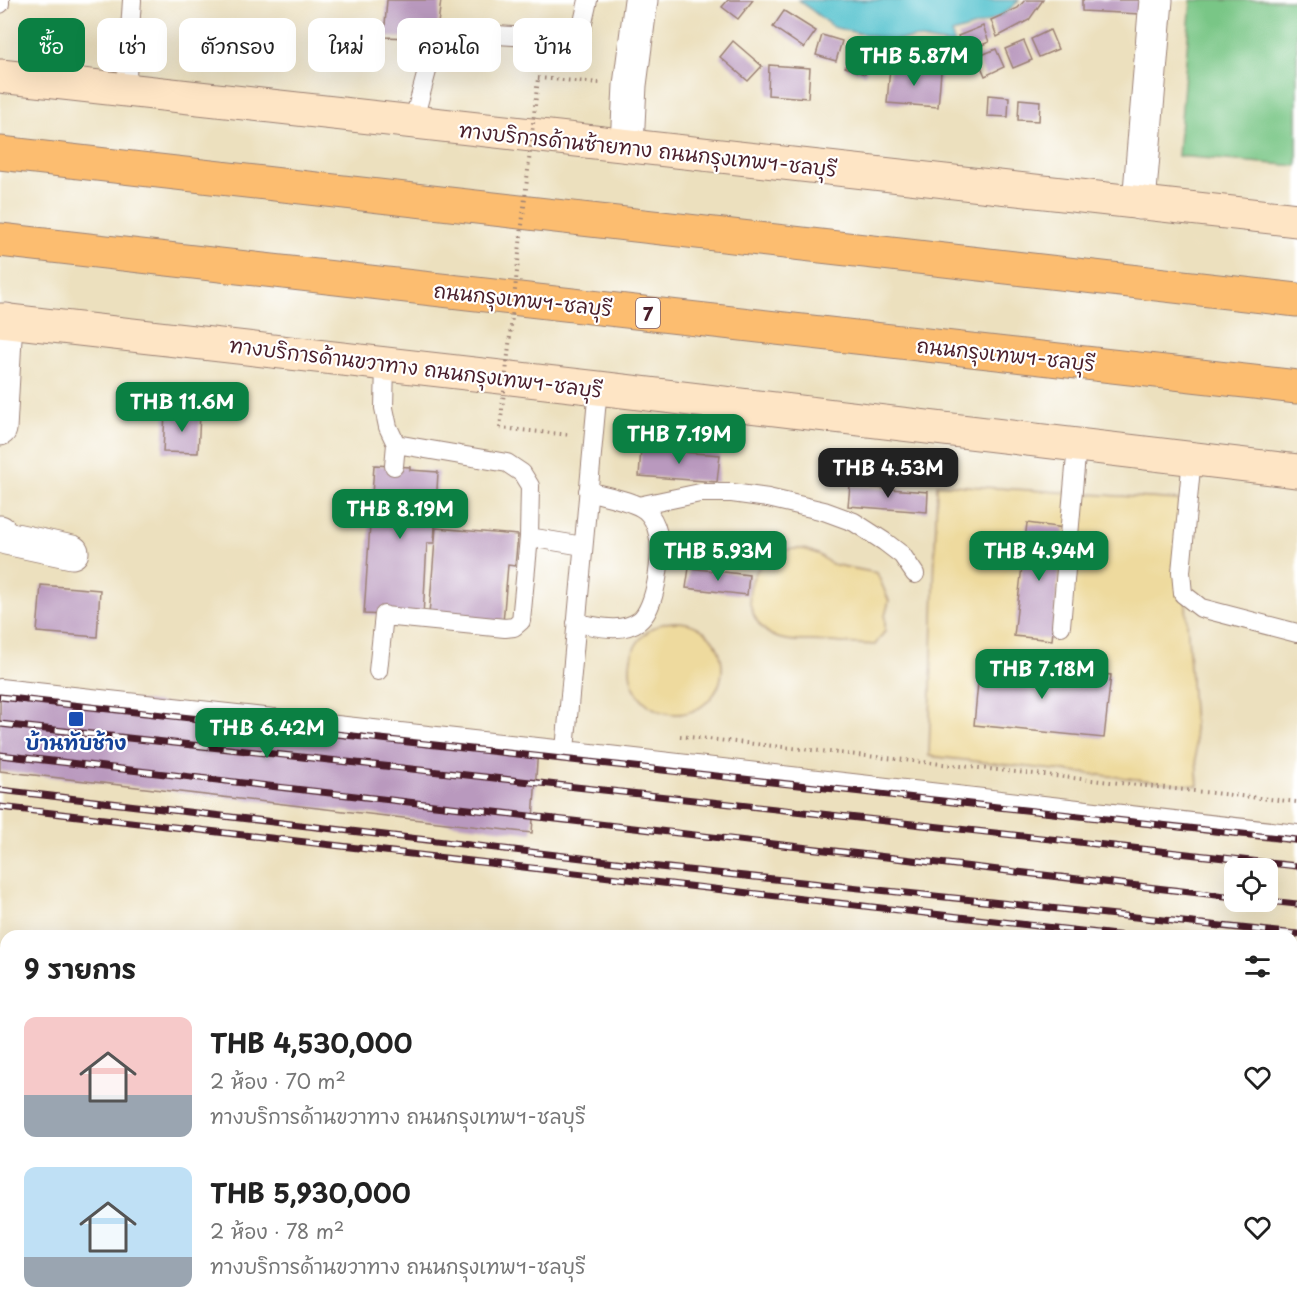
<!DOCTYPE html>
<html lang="th">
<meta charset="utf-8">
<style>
:root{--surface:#fff;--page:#f6f6f6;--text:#222;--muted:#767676;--accent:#0b8043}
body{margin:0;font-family:"Playpen Sans","Playpen Sans Thai",sans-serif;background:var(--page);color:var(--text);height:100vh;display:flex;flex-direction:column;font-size:22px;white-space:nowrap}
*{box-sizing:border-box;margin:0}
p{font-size:20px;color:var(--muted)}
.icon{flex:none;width:33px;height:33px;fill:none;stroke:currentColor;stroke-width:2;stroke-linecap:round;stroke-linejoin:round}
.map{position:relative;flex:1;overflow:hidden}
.sheet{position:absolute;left:0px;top:930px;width:1298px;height:386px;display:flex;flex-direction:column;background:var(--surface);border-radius:18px 18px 0 0;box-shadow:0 6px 24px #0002}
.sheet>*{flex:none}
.guide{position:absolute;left:18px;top:18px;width:600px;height:54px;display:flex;gap:12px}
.controls{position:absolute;left:1224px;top:858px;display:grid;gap:12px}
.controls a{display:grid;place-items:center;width:54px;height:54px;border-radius:12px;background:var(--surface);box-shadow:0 6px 24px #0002;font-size:30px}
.price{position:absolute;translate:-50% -51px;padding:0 14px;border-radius:12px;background:var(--accent);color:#fff;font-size:20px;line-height:39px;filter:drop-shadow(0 2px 3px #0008)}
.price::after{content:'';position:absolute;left:50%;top:36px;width:18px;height:14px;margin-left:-9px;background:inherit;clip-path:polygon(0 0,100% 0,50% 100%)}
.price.selected{background:#222;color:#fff}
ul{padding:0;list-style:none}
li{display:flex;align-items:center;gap:18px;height:150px;padding:0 24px}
li span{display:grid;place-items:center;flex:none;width:168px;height:120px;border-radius:12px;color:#555}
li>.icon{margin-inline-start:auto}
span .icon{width:72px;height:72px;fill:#fffc;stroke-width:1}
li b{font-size:26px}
h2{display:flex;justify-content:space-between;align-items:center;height:72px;padding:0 24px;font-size:26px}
.chip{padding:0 21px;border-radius:12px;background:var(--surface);box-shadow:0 6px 24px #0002;font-size:21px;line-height:54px}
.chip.selected{background:var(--accent);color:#fff}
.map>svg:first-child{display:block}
.green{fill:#79c686;stroke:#627258;stroke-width:1.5}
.sand{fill:#eeda9e;stroke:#9c7c64;stroke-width:1.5}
.water{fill:#56c3cf;stroke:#50717d;stroke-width:1.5}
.building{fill:#b999be}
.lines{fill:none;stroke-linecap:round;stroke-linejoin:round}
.lane-casing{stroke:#9b8074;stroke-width:20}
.street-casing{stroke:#9b8074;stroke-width:35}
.secondary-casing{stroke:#9b8074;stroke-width:35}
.highway-casing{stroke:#9b8074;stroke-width:35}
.path{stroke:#9b8074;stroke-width:4;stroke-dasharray:1.5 4.5;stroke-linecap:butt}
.lane{stroke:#fff;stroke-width:18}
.street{stroke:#fff;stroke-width:33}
.secondary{stroke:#fee5c5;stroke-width:33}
.highway{stroke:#fcbd6f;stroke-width:33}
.rail-casing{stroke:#4a1f2b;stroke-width:7}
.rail{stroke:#fff;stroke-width:4.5;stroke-dasharray:14;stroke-linecap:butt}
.path-bridge{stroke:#9b8074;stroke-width:4;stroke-dasharray:1.5 4.5;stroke-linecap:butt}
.transit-dot{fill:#1a4fb4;stroke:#fff;stroke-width:2}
.labels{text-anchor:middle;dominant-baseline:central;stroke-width:4.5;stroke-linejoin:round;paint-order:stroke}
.shield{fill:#fff;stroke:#80626b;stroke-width:1.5}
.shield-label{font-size:18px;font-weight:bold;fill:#4a1f2b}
.street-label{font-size:20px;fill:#4a1f2b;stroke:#fff}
.transit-label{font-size:20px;font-weight:bold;fill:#164399;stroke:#fff}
</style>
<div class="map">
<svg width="1297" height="1315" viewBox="0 0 1297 1315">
<rect width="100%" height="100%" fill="#fff"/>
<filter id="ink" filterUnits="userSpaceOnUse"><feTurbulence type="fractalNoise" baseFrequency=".0167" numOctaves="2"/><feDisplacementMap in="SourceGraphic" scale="12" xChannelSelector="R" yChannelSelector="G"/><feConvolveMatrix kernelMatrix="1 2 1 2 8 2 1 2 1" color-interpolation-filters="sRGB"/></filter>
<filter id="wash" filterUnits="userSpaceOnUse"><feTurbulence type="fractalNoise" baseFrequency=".008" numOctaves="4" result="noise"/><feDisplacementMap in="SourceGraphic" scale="24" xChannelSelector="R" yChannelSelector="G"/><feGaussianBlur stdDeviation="1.35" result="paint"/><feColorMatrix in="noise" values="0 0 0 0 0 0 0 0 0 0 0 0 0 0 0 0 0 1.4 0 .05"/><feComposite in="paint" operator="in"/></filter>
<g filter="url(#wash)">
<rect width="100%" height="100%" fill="#ece0be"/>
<path class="green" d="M1191,0H1297V166L1178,156Z"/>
<path class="sand" d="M937,484L1179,500L1198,786L929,756Z
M790,549H804L818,554L831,564L877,573L889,601L885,616V631L875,645C854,644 832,642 810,641C799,641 789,642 778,638C757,631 745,605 751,585C756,564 770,555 790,549Z
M630 668a46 46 0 1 1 92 0a46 46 0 1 1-92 0Z"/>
<path class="water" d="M799,0H1019C1002,20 977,26 952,33L954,45L915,38L890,41L833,27Z"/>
<g id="blocks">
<path class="building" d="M387,0H441L436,39L384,37Z
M728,0H753L738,19L722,7Z
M1025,0H1043L1029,20L997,37L991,20L1018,8Z
M1082,0H1141L1140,14L1082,11Z
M784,11L816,31L804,48L773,27Z
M983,26L989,42L964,52L958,36Z
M1050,30L1058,49L1039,57L1031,39Z
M822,35L842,41L836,61L816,55Z
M733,41L762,66L748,81L720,57Z
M1024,41L1032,60L1013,68L1005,49Z
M852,48L872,54L865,74L845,67Z
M996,49L1004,67L985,76L977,57Z
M769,65L810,68L808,98L768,95Z
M890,67L941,72L938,107L887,103Z
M988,95L1009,97L1008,117L987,116Z
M1019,99L1040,101L1039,121L1018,120Z
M165,413L200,414L198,453L163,452Z
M641,449L720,455L717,482L639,476Z
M374,465L410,467V470L438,472L434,543H427L423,617L364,614Z
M850,486L928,492L927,512L848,506Z
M1027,523L1064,528L1052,640L1014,636Z
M436,528L518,535L515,566L508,565L503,623L429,615Z
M689,568L749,575L747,595L686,588Z
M41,585L100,590L97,637L37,632Z
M980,661L1111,675L1104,738L974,725Z
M0,684L538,748L532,833L0,771Z"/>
</g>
</g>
<g filter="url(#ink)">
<use href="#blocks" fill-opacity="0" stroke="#9b8074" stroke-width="1.5"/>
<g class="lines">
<defs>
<path id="lane" d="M0,4V0
M126,91L132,0
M413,123L430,60L442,42L447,39L464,33L561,39L574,37L582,27L588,0
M385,363L384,408L388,427L396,444L394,466
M1192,458L1181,572L1183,594L1201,608L1297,633
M638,506L700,493H732L768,498L824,511L854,522L885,542L902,555L915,574
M529,537L583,546
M384,616L505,628L514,627L521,621L529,537L530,486L522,473L507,463L396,444
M576,623C597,626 620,634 639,621C656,609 663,554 658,534C656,525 652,516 645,510C632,500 604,496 588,491
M1061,626L1077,445
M378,671L384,615
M0,688L565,750L1297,834
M565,750L598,388"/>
<path id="street" d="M627,145L630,85L641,0
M1139,203L1156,0
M0,429L6,320
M0,532L6,538L72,552
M1292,1082L1297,1083
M0,1103L6,1104
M1292,1238L1297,1236
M1292,1272L1297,1271
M0,1282H6
M248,1310L297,1315
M1246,1310L1248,1315
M579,1315L580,1310
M1147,1315L1155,1310"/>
<path id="secondary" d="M0,76L1297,220
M0,320L598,388L1297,471"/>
<path id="highway" d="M0,153L1297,300
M0,240L1297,387"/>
</defs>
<use href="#lane" class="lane-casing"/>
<use href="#street" class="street-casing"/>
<use href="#secondary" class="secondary-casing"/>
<use href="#highway" class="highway-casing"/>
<path class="path" d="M538,78L600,83
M500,428L571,435
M680,736L1297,802"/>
<use href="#lane" class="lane"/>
<use href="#street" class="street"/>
<use href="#secondary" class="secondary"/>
<use href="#highway" class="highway"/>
<defs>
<path id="rail" d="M0,697L1297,840
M0,724L1297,866
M0,755L1234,897
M0,790L659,867L1297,934
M0,807L1125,936
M1268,901L1297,904
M1292,953L1297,954"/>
</defs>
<use href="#rail" class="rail-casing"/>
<use href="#rail" class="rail"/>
<path class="path-bridge" d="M500,428L538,78"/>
</g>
</g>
<rect class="transit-dot" x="68" y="711" width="16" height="16" rx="3"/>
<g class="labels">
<rect class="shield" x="636" y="298" width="24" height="30" rx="4.5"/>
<g class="shield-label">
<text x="648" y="313">7</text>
</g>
<g class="street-label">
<text transform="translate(648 149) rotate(6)">ทางบริการด้านซ้ายทาง ถนนกรุงเทพฯ-ชลบุรี</text>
<text transform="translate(523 299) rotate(6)">ถนนกรุงเทพฯ-ชลบุรี</text>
<text transform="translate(1006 354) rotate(6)">ถนนกรุงเทพฯ-ชลบุรี</text>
<text transform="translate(416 367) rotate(7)">ทางบริการด้านขวาทาง ถนนกรุงเทพฯ-ชลบุรี</text>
</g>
<g class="transit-label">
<text x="76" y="742">บ้านทับช้าง</text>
</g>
</g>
</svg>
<div class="controls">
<a><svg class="icon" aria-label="locate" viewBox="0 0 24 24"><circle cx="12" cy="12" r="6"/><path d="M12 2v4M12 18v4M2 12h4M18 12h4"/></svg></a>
</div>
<b class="price" style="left:914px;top:87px">THB 5.87M</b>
<b class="price" style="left:182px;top:433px">THB 11.6M</b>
<b class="price" style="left:679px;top:465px">THB 7.19M</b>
<b class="price selected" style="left:888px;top:499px">THB 4.53M</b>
<b class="price" style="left:400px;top:540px">THB 8.19M</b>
<b class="price" style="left:718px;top:582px">THB 5.93M</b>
<b class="price" style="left:1039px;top:582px">THB 4.94M</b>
<b class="price" style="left:1042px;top:700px">THB 7.18M</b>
<b class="price" style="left:267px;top:759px">THB 6.42M</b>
<div class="guide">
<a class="chip selected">ซื้อ</a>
<a class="chip">เช่า</a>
<a class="chip">ตัวกรอง</a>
<a class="chip">ใหม่</a>
<a class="chip">คอนโด</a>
<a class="chip">บ้าน</a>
</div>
<section class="sheet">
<h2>9 รายการ<svg class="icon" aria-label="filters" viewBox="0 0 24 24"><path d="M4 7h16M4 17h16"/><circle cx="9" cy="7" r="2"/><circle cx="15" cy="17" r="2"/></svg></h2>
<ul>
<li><span style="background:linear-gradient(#f6c9c9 65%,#9aa5b1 0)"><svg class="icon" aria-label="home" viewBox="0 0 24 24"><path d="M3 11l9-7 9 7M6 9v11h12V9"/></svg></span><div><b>THB 4,530,000</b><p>2 ห้อง · 70 m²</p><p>ทางบริการด้านขวาทาง ถนนกรุงเทพฯ-ชลบุรี</p></div><svg class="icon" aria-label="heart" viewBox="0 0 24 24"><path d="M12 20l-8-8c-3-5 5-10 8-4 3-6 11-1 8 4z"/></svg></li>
<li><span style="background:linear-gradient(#bfe0f5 75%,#9aa5b1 0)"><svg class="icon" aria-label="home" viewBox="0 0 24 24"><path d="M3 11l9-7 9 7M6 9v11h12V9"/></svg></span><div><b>THB 5,930,000</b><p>2 ห้อง · 78 m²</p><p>ทางบริการด้านขวาทาง ถนนกรุงเทพฯ-ชลบุรี</p></div><svg class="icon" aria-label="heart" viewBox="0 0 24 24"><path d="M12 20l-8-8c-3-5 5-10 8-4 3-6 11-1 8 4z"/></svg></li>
</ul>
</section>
</div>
